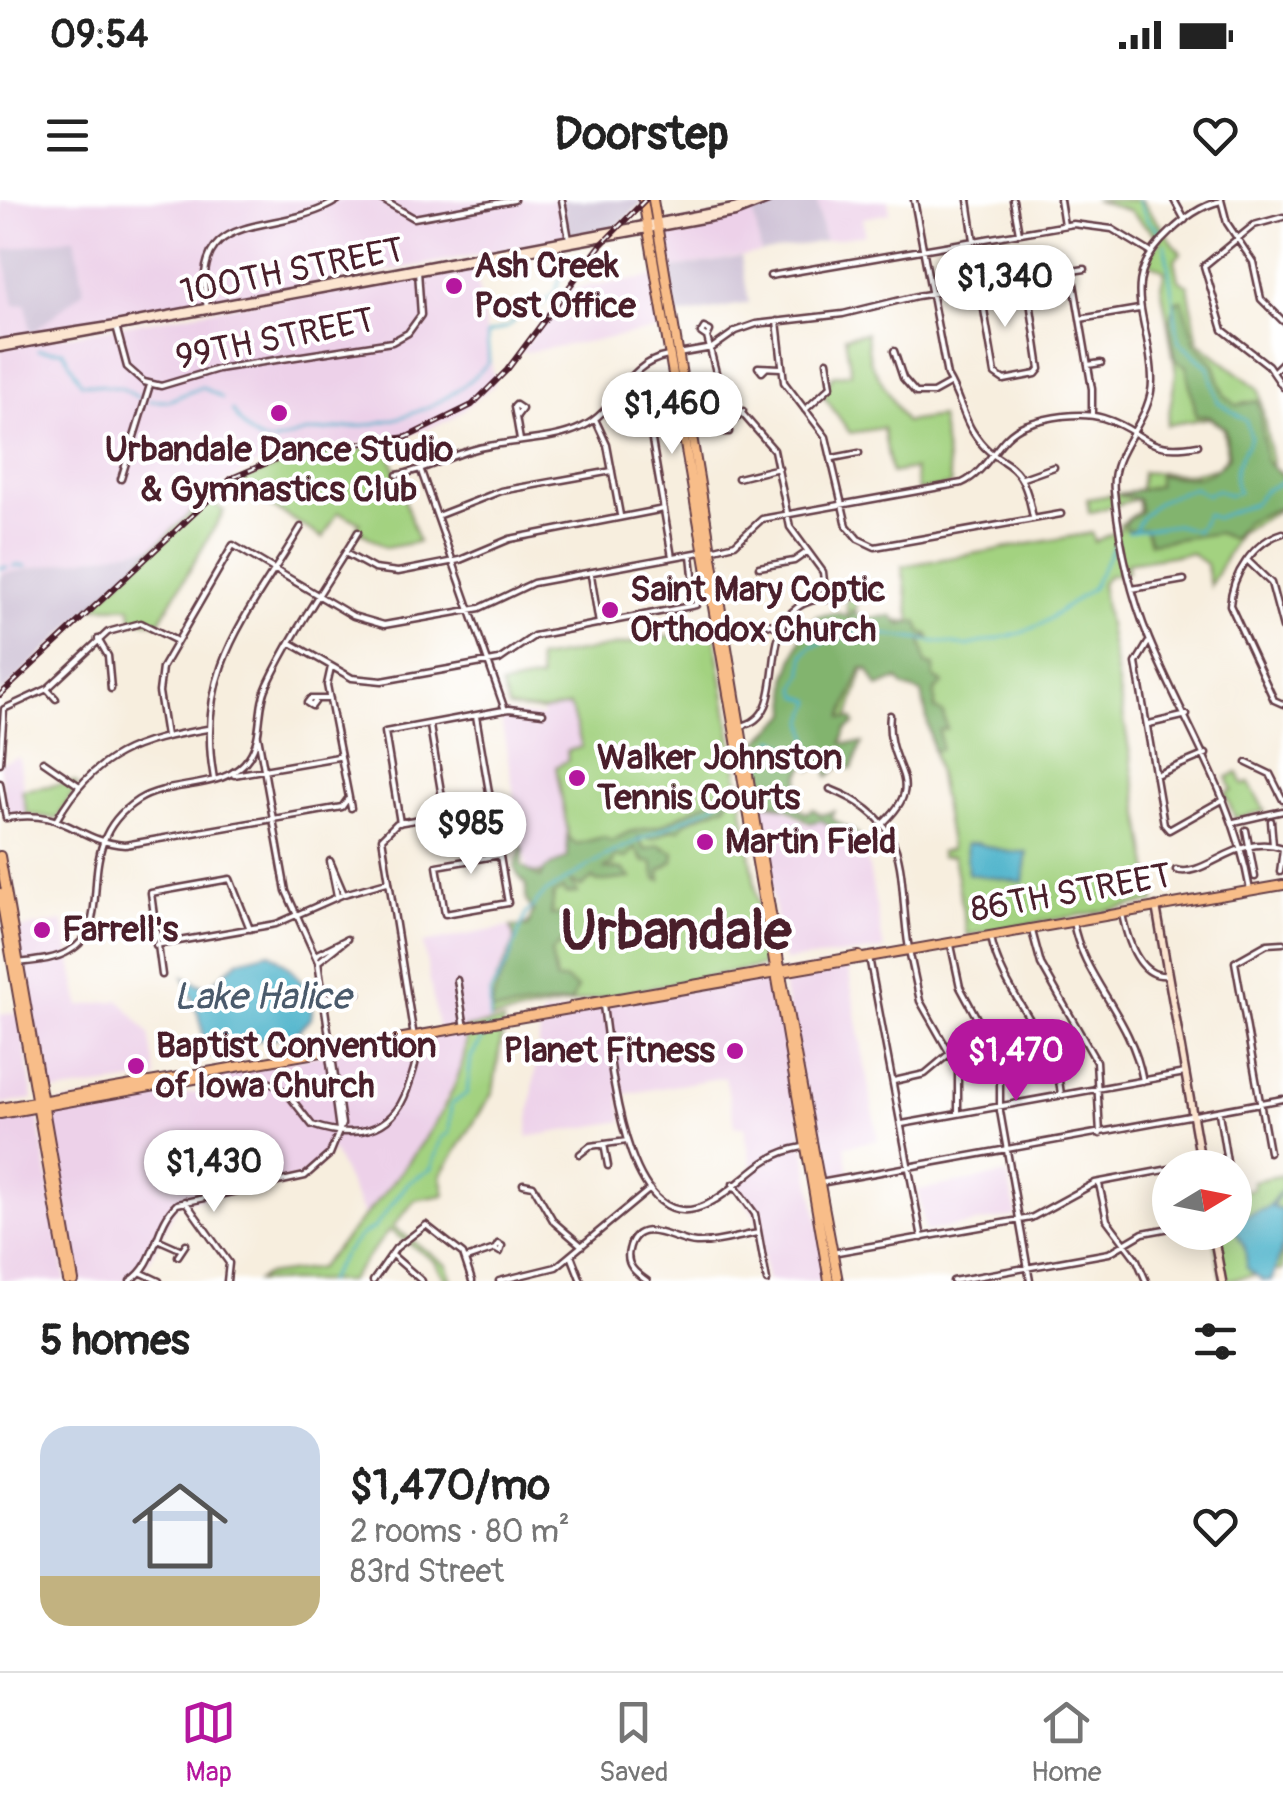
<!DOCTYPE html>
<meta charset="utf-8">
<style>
:root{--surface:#fff;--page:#f2f2f2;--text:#222;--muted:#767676;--line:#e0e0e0;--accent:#b5179e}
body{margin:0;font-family:Pangolin,sans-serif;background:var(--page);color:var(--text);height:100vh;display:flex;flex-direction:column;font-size:38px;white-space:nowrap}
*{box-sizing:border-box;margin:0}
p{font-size:32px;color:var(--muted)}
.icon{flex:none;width:55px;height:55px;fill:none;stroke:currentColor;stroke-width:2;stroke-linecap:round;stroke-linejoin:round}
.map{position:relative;height:1081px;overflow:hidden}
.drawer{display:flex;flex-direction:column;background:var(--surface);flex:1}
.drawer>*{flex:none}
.needle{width:65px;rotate:80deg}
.tools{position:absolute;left:1152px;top:950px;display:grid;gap:20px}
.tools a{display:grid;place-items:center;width:100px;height:100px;border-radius:50%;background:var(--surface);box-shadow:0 5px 25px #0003;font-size:50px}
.price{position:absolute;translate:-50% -85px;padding:0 22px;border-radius:35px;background:#fff;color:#222;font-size:32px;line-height:65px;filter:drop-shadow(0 2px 5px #0008)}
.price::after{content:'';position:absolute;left:50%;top:60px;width:30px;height:22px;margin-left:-15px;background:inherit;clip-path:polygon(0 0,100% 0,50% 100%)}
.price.active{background:var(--accent);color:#fff}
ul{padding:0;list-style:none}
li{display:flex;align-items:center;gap:30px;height:250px;padding:0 40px}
li span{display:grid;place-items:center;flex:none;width:280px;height:200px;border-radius:30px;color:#555}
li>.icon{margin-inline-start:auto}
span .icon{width:120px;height:120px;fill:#fffc;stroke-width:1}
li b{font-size:42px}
h2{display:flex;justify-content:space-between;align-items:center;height:120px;padding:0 40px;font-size:42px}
.status{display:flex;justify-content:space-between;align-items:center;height:70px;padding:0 50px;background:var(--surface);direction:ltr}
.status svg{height:28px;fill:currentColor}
header{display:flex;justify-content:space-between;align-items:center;height:130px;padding:0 40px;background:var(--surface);font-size:45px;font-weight:700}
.tab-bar{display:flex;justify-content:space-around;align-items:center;height:140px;border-top:2px solid var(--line);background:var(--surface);font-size:28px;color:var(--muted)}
.tab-bar a{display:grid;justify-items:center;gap:5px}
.tab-bar .active{color:var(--accent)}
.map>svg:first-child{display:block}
.built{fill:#edd1e9}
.industrial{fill:#ccbfd4}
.green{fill:#a3d280;stroke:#767856;stroke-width:2.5}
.forest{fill:#82b46e;stroke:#666a4c;stroke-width:2.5}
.water{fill:#4bb2ca;stroke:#4a687a;stroke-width:2.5}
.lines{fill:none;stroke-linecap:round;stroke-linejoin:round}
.stream{stroke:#4bb2ca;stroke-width:2.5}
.street-casing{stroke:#643e46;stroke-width:9}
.secondary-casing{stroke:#643e46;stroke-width:11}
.primary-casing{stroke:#643e46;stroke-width:12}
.street{stroke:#fff;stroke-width:4}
.secondary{stroke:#fce5d0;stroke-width:6}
.primary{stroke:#f8bd89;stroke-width:8}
.rail-casing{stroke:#4a1f2b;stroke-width:6}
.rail{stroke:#fff;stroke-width:2.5;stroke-dasharray:8;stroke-linecap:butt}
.poi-dot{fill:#b5179e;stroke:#fff;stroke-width:4}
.labels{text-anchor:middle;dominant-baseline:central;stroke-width:8;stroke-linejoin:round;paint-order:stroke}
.poi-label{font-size:35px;font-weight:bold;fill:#4a1f2b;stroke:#fff;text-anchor:start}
.street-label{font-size:35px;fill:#4a1f2b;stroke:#fff}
.water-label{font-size:38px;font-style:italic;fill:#4a5a6b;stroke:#fff}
.town-label{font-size:55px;font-weight:bold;fill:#4a1f2b;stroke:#fff}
</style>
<div class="status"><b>09:54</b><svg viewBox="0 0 49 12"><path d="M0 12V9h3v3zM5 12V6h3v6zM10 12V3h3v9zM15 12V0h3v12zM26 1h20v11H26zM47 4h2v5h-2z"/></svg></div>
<header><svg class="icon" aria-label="menu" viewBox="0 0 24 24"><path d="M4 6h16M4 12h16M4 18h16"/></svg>Doorstep<svg class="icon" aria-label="heart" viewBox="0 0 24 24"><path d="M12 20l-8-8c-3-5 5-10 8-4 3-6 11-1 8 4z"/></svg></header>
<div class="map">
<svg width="1283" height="1081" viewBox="0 0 1283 1081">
<rect width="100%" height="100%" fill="#fff"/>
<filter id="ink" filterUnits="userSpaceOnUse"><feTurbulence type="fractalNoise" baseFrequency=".01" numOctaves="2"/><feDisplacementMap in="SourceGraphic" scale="20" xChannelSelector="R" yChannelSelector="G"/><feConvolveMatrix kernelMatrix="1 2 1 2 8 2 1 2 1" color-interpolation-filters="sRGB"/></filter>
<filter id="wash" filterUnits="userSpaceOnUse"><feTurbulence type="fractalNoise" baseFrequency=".0048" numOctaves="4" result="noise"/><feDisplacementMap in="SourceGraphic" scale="40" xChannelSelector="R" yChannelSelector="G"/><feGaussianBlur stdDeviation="2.25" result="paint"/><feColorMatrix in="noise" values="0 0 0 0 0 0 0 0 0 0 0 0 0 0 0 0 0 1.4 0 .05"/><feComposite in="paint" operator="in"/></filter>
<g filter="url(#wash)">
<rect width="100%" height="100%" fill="#f7eede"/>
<path class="built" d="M0,0H562L568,38L0,143Z
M817,0H888L890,13L863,18L865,34L824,41Z
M753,8L761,53L664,70L657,27Z
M474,62L495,184L450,220L399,239L297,252L255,265L222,285L155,346L0,374V148Z
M654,77L663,129L520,153L567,89Z
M570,506L582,548L568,560L574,667L528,675L500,513L543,517L542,511Z
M19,557L27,614L6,618L0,563Z
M755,600L784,608L808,625L820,618L860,644L869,668L884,750L784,761Z
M63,721L80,806L120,800L149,834L157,878L47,893L15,730Z
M525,724L490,793L489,824L465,828L463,864L424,944L364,1016L333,950L317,969L298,978L178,1003L146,1066L131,1081H74L47,906L156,886L159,898L201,892L200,878L439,832L423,743Z
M847,762L878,940L845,946L849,974L820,983L781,774Z
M773,775L829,1081H767L756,1017L733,985L752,969L744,926L735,927L725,877L619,895L623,921L527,937L542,815Z
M20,812L33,899L0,905V815Z
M37,911L66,1081H0V916Z
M1007,974L1017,1016L925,1032L918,990Z"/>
<path class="industrial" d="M562,0H643L644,1L615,29L568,38Z
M768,0H817L824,41L761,53L753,8Z
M75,37L84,90L31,134L26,104L14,105L4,50Z
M741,57L749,103L672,117L664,70Z
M155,346L113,386L0,495V374Z"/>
<path class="green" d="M1094,0H1141L1181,53L1175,60L1179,79L1188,86L1198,142L1259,189L1273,268L1283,274V308L1239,333L1210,386L1206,364L1190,353L1127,363L1128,372L1108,376L1101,384L1155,702L967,735L953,656L941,657L940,652L951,649L923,490L864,469L836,556L807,561L784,608L755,600L746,546L768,542L787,528L848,423L846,399L855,398L857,423L911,421L902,366L1092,333L1094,342L1120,330V325L1139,311L1137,299L1089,313L1087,299L1140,290L1142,272L1186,274L1217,268L1227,255L1223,228L1209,218L1167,225L1176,173L1161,85L1165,71L1145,60L1161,40L1129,11Z
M866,133L870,161L905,222L940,217L951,285L918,291L914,269L891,273L883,228L850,233L823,195L832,176L851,173L845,137Z
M388,247L418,342L386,348L356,329L360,322L338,312L323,338L233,283L312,254Z
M206,298L224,311L159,423L133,420L130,407H92Z
M714,429L768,765L491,819L490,793L523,726L535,722L528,675L574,666L556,567L568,560L567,551L582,547L570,506L541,511L509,508L501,486L540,479L537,459Z
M1238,573L1243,585L1249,583L1265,611L1235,618L1225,593L1232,590L1227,577Z
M74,582L78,585L57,619L27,614L22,590Z
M504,821L493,892L441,975L445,995L415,1000L393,1027L447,1065L451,1081H446L435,1062L389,1030L349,1081H257L265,1075L319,1068C365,1015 476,900 465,828Z
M1283,975V1070L1222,1081L1213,1033L1235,1032V992L1253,989V981Z"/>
<path class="forest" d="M1182,100L1195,143L1214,164L1224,195L1236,205L1258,201L1266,261L1283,277V306L1247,321L1232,339L1218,333L1150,343L1145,329L1126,330L1124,324L1141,311L1138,299L1119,295L1158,286V275C1189,277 1208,284 1229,256L1225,228L1210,216H1196L1186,166L1176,160L1169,122L1176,101Z
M852,410L861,419L891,416L901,425L917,421L922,433L928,434L930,438L921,439L926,464L934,466V478L943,483L935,491V509L943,513L947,529L939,530L941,549L933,551L922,493L904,487L898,479L878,487L868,469L862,468L842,518L853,519L855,524L846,530L842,543H862L852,569L839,567L828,577L825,563L811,570L810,565L819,560L811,559L800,573L798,587L785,598L806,613L813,609L821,615L834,611L831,618L858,634L864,648L821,620L810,623L788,608L766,600L757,564L763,556L759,541L789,513L787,477L803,432L817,416L839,413L850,418Z
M722,594L729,597L726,605L687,621L679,630L671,629L654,639L638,637L645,650L659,645L674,652L673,661L660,671L661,680L656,679L652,662H644L635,648L627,658L614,657L613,664L603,669H622L631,678L597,682L593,678L581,687L570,681L578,693L565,694L563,689L554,694L551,715L564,714L570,736L551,752L556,780H565L577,788L571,802L492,812C490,781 524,757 511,727L528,726L533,710L526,701V684C505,664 520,663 521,645L524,650L521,666L540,678L545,669L568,657L567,636L576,644L603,637L611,641L629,632L660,626Z"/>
<path class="water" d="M976,643L1008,652H1027L1023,682L968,674L966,644Z
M269,752C289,764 318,792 311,818L294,835L244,842L216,855H205L201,822L184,777L207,788L239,760Z
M1280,992L1272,1007L1283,1011V1045L1272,1080L1263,1081L1247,1068L1245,1048L1235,1030L1243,1017L1267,1008Z"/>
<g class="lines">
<path class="stream" d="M1138,0L1148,21L1160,32
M38,150L63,151L81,183L121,188L141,199
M150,201H168L202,187L222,198
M232,210C241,223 249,238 265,241C279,244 295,233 310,232C378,225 437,219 489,162L487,134L508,127L525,110L542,105L555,91L562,73L579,57
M1135,330C1147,303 1168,296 1194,288L1206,295L1216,290L1230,295L1239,292C1227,272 1243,256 1251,237L1246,221L1218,202L1208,167L1179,142L1165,44
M1128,332L1176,325L1197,331L1207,314L1215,318L1253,304L1265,290L1283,282
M14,366H26
M0,368L7,367
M753,573L763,564L775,539L793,550L810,548L805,520L813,501L799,496L796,487L803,472L804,454L812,446L858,431L966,446L1021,433L1042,424L1092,388L1116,342
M490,820V793L508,762L526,714L545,693L605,656L710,607L737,585
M327,1081L343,1055L360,1036L374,1028L408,983L431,969L441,938L449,933L451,905L467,893L471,857L489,828"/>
</g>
</g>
<g filter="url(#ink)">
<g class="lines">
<defs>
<path id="street" d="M383,0L414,18L514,0
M562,0L569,39
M914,0L947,176C959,195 963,217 973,232C1000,275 1021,248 1033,318
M968,0L974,40
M1013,0L1019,33
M1060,0L1064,25
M1174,0L1185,20
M1221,0L1227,23L1253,62L1261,99L1283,121
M1221,1C1200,6 1185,18 1170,32C1115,82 1151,118 1152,179C1153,222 1109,249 1114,291C1119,340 1130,393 1149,439C1184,524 1234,598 1250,690
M1283,17L1254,25L1204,66L1223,130L1268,165L1283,187
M1072,72L1092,189V215
M770,76L1073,24L1112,29L1150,52
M980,86L995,174L1004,180L1036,174L1040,169L1027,81
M207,109C188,2 278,39 338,0
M1080,119L1139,109
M777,121L784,182L826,237L847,326L858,339L875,347L1061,314
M116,126L127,167L144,182L161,186L218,169L392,142L408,133L421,115L418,71
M707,137L710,131L704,128L701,133L707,137L720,188L774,250L790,327L823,372L826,400
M894,151L903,178L916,193H933L951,183
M678,154L712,148L736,131L756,124L843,114L917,96L1085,69
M1088,165L1101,163
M766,168L762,172L758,167L781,168
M1274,171L1283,162
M623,183L638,197L648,217L672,357
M516,205L522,209L516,217L514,207Z
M805,210L831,186L827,161
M516,217L520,240
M595,219L607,245L620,315
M729,226V232H723L722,226H729L743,211
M833,258L859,253
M421,271L505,510
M397,275C428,270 453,253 484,247C515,240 554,241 582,227C620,209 623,164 668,156
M738,278L779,268
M1023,278L1054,267
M121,279L150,185
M437,316L501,291L612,271
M1283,333C1253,342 1232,375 1230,405L1274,500L1283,504
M711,350L735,344L762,319L962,283C990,270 997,236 1025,225C1047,217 1081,211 1103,218C1147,231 1142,255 1198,245
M345,353L374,369L398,372L460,360L510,339L664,309
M1247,360L1271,383L1283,428
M759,367L794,361L807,352
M591,375L599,424
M1132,389L1184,380
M759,421L784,429
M98,439L108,456L111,489
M291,443L352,478L382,481L499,460L534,436L696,405L691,355
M1148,443L1136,463L1164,624L1169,630L1224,599
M331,467L327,485L351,608
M47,489L56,499
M315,502L312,506L307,503L310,499H330
M476,516L508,703L445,714L437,666L500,655
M1149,524L1187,515
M430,526L445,615
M741,526C791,516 757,435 798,407C819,393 860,397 884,395
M166,536L159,492L162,468L233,345L353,416L384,425L480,408L533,383L701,352
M43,561L78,585
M0,563L4,509L47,489L108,432L141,423L175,440
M1247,563L1270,574L1283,600
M234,575L338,557
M1156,575L1206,554
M214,579C194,469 248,416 301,327
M0,583L6,618C68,608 74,641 125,645L342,607L347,600
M830,589C917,623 896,675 909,749
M57,619C94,554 136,541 207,529
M1271,621L1273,645
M1234,622L1283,611
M400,623L385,532L509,509L543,513
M881,625C932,579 884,571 890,515
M1246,630L1255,677
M1176,670C1205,679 1237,632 1283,648
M1280,672L1283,649
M337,696L330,661L344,694
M1122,714C1127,738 1138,779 1168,775
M1073,722C1083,779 1131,815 1143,881
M1032,731L1041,764L1096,861L1100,934
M991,737C1002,796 1057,840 1061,895
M156,745L276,724L344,694L387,682
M951,745L960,787L1000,861V911L1030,1081
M909,750L920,801L958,868V914
M317,754L347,739L318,762
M869,757L922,1038
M17,763C34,761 54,760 69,751C120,724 67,646 138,600C171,579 227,592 249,557C264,535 256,508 268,484C293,431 328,382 358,332
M162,775L151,693L230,679L250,729
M457,780L465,828
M320,798L358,793L322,805
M603,806C610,851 623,1044 706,1005C745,986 755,955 803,947
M414,837L382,638L397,623L491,607
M329,856L339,930
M894,881L925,874L950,853
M202,892L271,883L287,893L312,925C353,939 392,934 407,890C414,869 419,860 415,837
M1219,913L1228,968
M902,924L1185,873
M604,944L608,966
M1269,952L1235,762L1267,744L1283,743
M580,954L590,946L627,941
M820,983L1283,899
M523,984L533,986L554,1022L582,1046
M733,984L755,1014L767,1081
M1099,984L1107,1020L1137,1060L1146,1081
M185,1001L229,1063L227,1081
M157,1039L182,1050
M832,1053L1031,1018L1095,983L1175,968
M392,1055L422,1081
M178,1056L186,1044
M572,1058L581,1081
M466,1059L495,1049L498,1044L502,1046L500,1052L495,1049
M142,1073L159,1081
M130,1081C158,1063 154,1025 177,1004L305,976L330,954L342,924L318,762L286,691L258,536
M373,1081L396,1048L426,1025L463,1054L472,1081
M499,1081L556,1067L650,989
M647,1081C636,1073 625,1065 629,1050C637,1013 675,1042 696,1043C716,1044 739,1036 758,1033
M953,1081L1109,1053L1143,1033L1170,1028"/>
<path id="secondary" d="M0,143L116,125L734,8L757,0
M0,148L735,13L768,0
M1156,706L1202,968
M1213,1032L1222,1081"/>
<path id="primary" d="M643,0L829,1081
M653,0L781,774L838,1081
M0,656L74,1081
M0,693L68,1081
M573,806L859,756
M0,908L1283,685
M0,914L200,878"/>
</defs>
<use href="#street" class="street-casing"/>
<use href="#secondary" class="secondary-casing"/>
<use href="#primary" class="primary-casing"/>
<use href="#street" class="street"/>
<use href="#secondary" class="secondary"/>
<use href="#primary" class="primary"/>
<defs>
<path id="rail" d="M0,495L232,278L290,253L407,237L472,205L507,170L600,46L645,0"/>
</defs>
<use href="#rail" class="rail-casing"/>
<use href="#rail" class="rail"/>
</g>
</g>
<g class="poi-dot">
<circle cx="454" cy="86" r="10"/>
<circle cx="279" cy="213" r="10"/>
<circle cx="610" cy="410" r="10"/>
<circle cx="577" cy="578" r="10"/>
<circle cx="705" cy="642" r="10"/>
<circle cx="42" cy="730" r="10"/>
<circle cx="735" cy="851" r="10"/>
<circle cx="136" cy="866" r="10"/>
</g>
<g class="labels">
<g class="poi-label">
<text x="474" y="66">Ash Creek<tspan x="474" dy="40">Post Office</tspan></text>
<text x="279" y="250" text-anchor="middle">Urbandale Dance Studio<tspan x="279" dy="40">&amp; Gymnastics Club</tspan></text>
<text x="630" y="390">Saint Mary Coptic<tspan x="630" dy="40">Orthodox Church</tspan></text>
<text x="597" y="558">Walker Johnston<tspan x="597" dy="40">Tennis Courts</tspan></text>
<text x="725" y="642">Martin Field</text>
<text x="62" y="730">Farrell's</text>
<text x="156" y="846">Baptist Convention<tspan x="156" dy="40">of Iowa Church</tspan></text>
<text x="715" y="851" text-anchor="end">Planet Fitness</text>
</g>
<g class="street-label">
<text transform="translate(292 71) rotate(-11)">100TH STREET</text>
<text transform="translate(275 139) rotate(-11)">99TH STREET</text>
<text transform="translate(1071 693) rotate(-10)">86TH STREET</text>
</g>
<g class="water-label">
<text x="262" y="797">Lake Halice</text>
</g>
<g class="town-label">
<text x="676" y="731">Urbandale</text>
</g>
</g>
</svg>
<div class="tools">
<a><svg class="needle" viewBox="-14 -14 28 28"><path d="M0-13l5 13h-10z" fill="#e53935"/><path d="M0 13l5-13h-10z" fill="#767676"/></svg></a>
</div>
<b class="price" style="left:1005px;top:130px">$1,340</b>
<b class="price" style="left:672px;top:257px">$1,460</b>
<b class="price" style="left:471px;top:677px">$985</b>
<b class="price active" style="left:1016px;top:904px">$1,470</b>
<b class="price" style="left:214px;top:1015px">$1,430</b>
</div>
<section class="drawer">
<h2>5 homes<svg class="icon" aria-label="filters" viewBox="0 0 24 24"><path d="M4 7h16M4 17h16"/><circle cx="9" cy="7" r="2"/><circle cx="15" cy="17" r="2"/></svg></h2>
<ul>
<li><span style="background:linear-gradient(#c9d6e8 75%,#c2b280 0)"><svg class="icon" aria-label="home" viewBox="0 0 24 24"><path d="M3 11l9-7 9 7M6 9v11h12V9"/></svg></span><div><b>$1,470/mo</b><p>2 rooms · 80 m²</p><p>83rd Street</p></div><svg class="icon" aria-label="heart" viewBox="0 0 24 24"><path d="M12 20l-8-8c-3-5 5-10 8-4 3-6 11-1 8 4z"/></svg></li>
</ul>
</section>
<nav class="tab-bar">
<a class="active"><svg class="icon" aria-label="map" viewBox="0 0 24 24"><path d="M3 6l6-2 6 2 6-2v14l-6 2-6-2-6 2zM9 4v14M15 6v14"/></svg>Map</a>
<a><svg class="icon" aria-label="saved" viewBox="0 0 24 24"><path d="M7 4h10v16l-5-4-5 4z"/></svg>Saved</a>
<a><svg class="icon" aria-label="home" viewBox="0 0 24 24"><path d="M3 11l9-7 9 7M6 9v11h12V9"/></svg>Home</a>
</nav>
